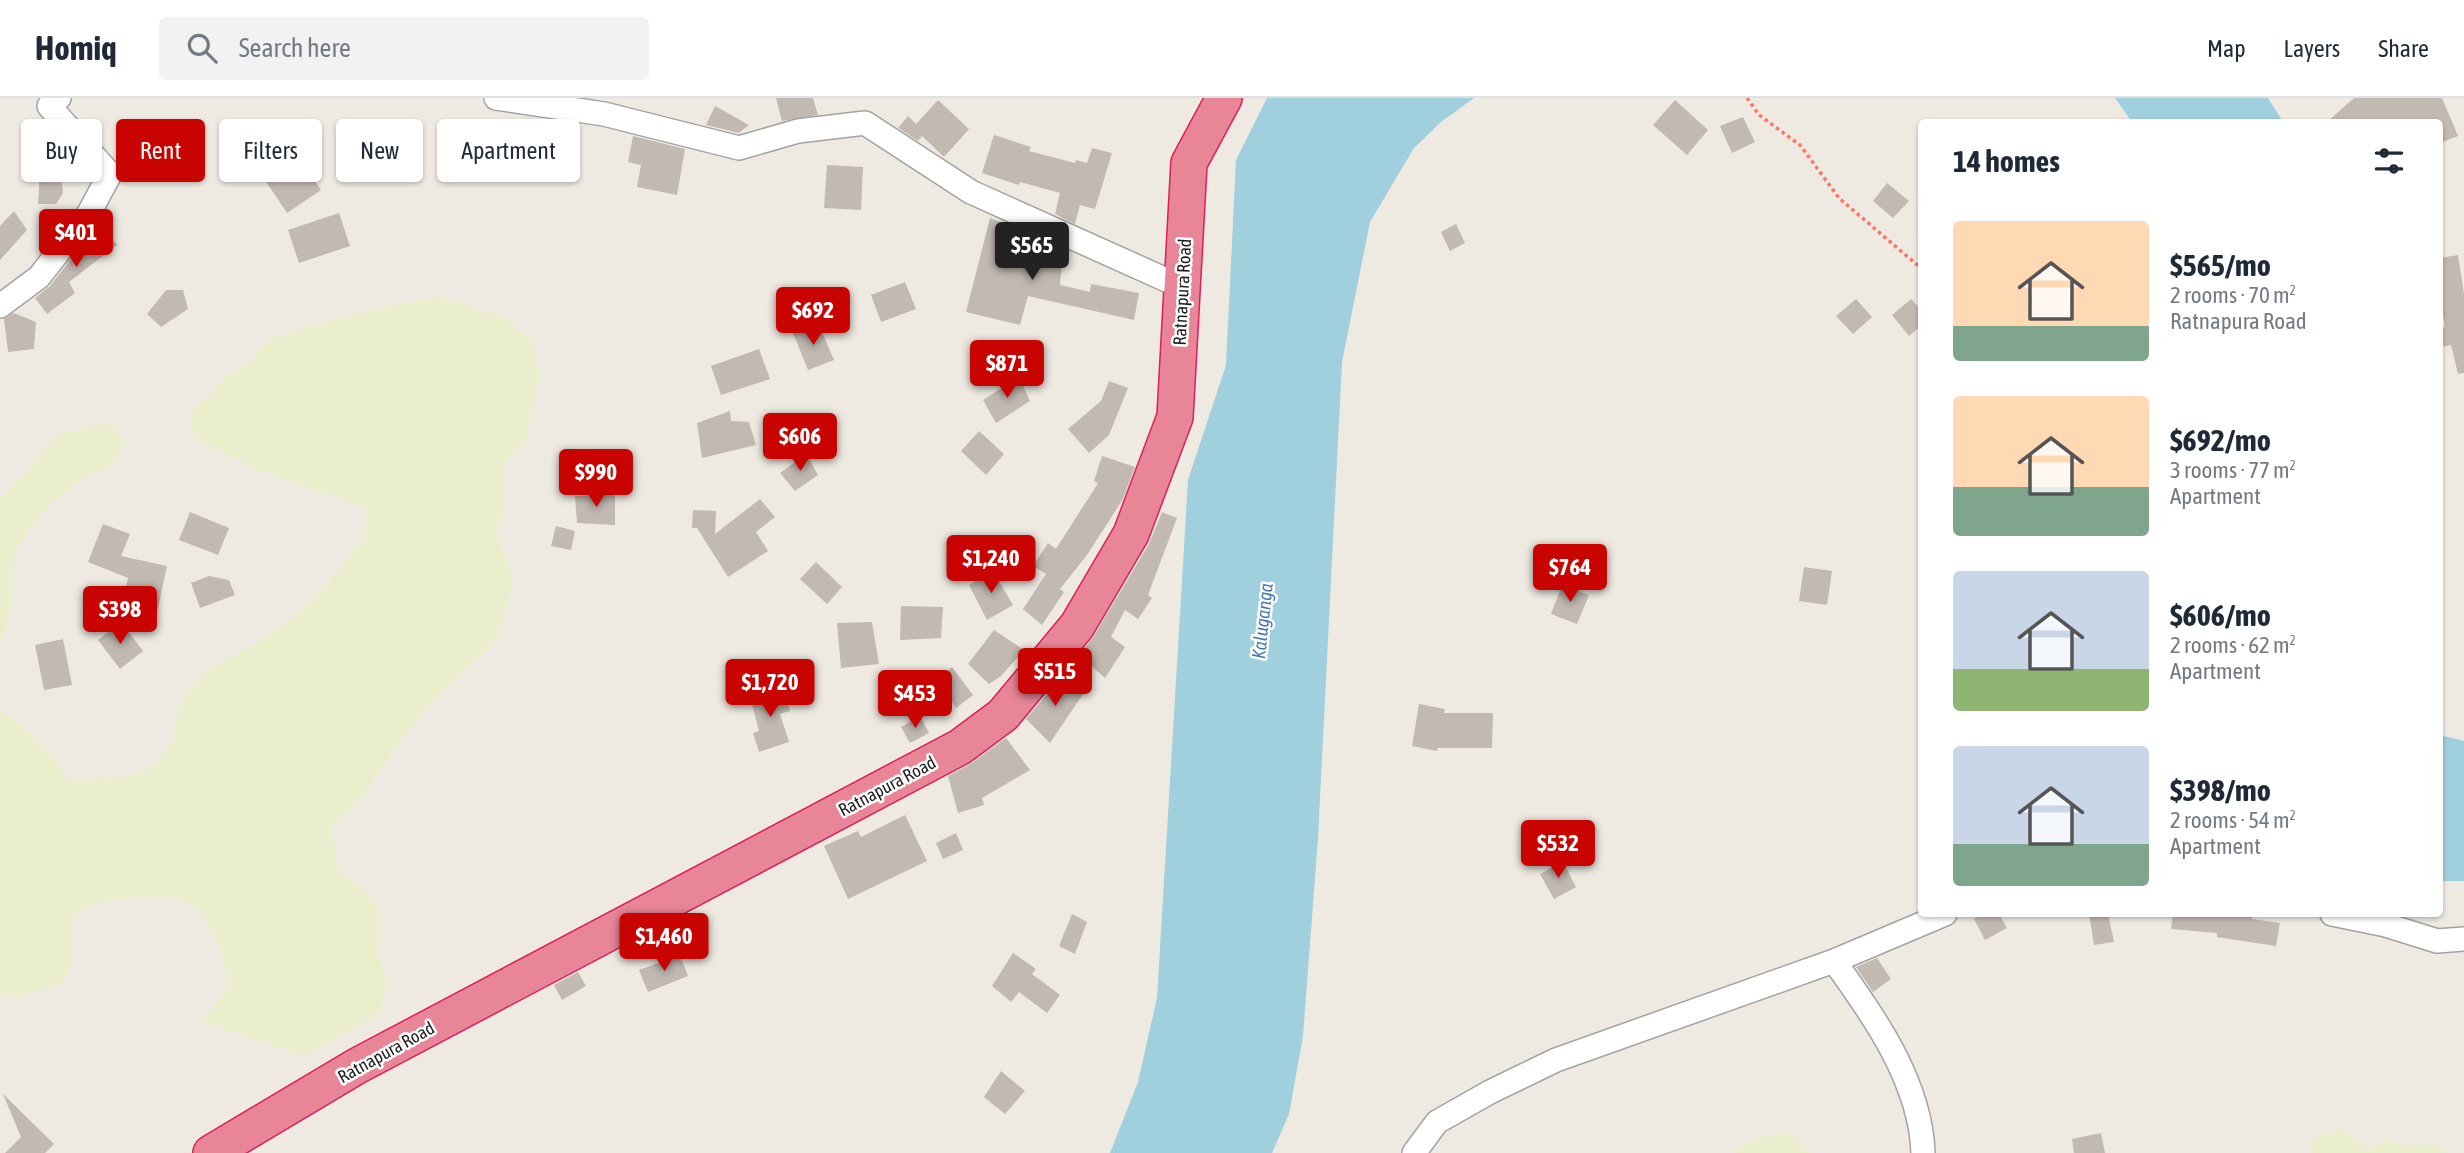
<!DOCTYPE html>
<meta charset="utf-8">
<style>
:root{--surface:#fff;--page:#f2f2f3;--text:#1f2937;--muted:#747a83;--line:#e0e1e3;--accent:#c90300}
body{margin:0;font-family:"Asap Condensed",sans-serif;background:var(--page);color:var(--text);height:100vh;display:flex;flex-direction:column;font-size:26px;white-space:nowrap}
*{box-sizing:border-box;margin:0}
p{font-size:23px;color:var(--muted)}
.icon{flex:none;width:38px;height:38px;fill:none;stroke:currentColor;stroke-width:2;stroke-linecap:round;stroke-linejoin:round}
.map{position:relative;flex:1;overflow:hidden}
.details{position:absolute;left:1918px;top:21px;width:525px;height:798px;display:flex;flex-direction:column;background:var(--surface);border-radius:7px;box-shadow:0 2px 5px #0004}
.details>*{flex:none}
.top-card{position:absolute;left:21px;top:21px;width:665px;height:63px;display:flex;gap:14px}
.price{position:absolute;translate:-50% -60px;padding:0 16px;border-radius:7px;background:var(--accent);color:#fff;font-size:23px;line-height:46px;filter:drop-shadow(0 2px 4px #0008)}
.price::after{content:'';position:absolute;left:50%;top:42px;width:21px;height:16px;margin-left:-10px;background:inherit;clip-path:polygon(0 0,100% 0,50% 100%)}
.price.on{background:#222;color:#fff}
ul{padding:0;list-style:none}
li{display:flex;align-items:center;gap:21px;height:175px;padding:0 35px}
li span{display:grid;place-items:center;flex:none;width:196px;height:140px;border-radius:7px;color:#555}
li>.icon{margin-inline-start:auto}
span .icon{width:84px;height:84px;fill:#fffc;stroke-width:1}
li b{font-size:30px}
h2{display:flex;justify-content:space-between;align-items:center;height:84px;padding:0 35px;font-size:30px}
.pill{padding:0 24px;border-radius:7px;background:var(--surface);box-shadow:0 2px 5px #0004;font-size:24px;line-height:63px}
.pill.on{background:var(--accent);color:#fff}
header{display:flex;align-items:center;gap:42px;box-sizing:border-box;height:98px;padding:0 35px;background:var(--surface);border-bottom:2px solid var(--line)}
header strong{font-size:33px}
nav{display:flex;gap:38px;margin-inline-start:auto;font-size:24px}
.search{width:490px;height:63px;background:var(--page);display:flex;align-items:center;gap:18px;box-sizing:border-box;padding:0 24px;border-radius:7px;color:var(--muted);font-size:26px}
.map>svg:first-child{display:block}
.farmland{fill:#ebeecc}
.water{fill:#a0cfdd}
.building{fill:#c2b9b1}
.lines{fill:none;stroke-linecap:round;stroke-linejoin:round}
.minor-casing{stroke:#a3a3a3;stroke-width:26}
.highway-casing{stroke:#dc1f5d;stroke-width:38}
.path{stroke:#fd7564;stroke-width:3.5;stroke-dasharray:3.5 3.5;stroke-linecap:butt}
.minor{stroke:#fff;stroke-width:23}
.highway{stroke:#e88697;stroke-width:35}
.labels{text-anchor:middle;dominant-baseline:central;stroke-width:5;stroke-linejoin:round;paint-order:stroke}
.street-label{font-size:18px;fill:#1c1c1c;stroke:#fff}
.water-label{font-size:19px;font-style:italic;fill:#4779ae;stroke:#fff}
</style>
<header>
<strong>Homiq</strong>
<div class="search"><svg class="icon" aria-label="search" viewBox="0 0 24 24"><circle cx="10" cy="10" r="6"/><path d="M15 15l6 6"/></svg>Search here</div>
<nav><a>Map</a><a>Layers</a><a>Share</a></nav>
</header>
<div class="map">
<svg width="2464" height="1055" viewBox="0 0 2464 1055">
<rect width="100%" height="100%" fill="#eeeae2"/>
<path class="farmland" d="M438,199L504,219L533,245L540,278L526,340L506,366L505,403L497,437L512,473V493L495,545L442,593L403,640L364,696L331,729L340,775L367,793L379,812L378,857L389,883L380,915L305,958L201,923L230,888L220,848L196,809L168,798L111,802L78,812L70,828L74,860L64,885L20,900L0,897V611L33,637L52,656L67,681L123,680L154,668L173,641L181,601L208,571L264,541L311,504L364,441L365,410L254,370L194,339L190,317L225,279L250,265L267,241L366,213Z
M112,324L127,345L113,368L87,379L52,404L15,452L10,520L0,548V402L58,336Z
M2342,1031L2370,1051L2389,1040L2400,1048L2432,1046L2448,1055H2312L2309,1044L2320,1037Z
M1770,1036H1792L1810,1055H1735L1742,1047Z"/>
<path class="water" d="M1267,0H1474L1441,24L1414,50L1370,124L1342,264L1318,740L1303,938L1289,1016L1272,1055H1110L1138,984L1157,900L1188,382L1226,267L1236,62Z
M2115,0H2268L2283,24H2132Z
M2440,637L2464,643V783H2440Z"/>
<path class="building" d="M776,0H813L818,17L782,23Z
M2354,0H2442L2458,38L2440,45V24H2327Z
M938,2L969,31L944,59L922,38L918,43L898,30L908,18L916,26Z
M1675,2L1708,32L1687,57L1653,27Z
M715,8L749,27L739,35L706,27Z
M1743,19L1755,44L1732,55L1720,28Z
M255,36L273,72L251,83L234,46Z
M994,37L1031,49L1029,53L1075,65L1076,62L1087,65L1092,50L1112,55L1095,111L1080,107L1075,126L1055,116L1060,95L1020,84L1019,87L982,75Z
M633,38L685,51L677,97L637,89L641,67L628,64Z
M299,59L321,92L287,115L265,82Z
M827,67L863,69L861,112L824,110Z
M40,71L61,75L63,95L56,106H38Z
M1887,85L1909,103L1893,120L1873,103Z
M14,113L27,132L0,162V128Z
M339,115L350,148L299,165L288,132Z
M990,120L1025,134L1017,159L1062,164L1060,187L1090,194L1091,186L1139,195L1134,222L1028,198L1020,227L966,214Z
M99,125L117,147L69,184L75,195L47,216L35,200L50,188Z
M1456,126L1465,145L1450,153L1441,134Z
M2458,157L2464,196V275L2458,276L2451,247L2441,249L2440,240V231L2445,229L2440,198V160Z
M905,184L916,211L881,224L871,197Z
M166,192H183L188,211L161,229L147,216Z
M1856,201L1872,219L1853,236L1836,218Z
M1911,201L1922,213V227L1909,238L1892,217Z
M14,215L36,224L34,251L8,254L4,221Z
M818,225L834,262L808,272L793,235Z
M759,251L770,281L721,297L711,268Z
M1019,279L1030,303L996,325L983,302Z
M1109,283L1128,290L1109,337L1089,355L1068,331L1101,303Z
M730,313L731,323L749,324L756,347L702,360L697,325Z
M979,333L1004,356L986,377L961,353Z
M806,356L818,377L795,393L780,375Z
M1102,358L1135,369L1123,401L1087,457L1060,491L1064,494L1042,527L1023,511L1046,476L1033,468L1048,445L1056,451L1098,385L1094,383Z
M615,396V427L577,425L575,398Z
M760,401L775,419L756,434L768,453L728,479L697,430H692L693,412L716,413L715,436Z
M190,414L229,430L218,457L179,442Z
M1162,414L1177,420L1148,497L1152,500L1138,521L1125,512L1111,539L1125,549L1105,580L1079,557L1094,538L1149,446Z
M103,426L130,436L121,458L167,468L157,515L122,508L128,480L88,464Z
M556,428L575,433L571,452L551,448Z
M816,464L842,489L827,506L800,481Z
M1804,469L1832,473L1827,507L1799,503Z
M993,473L1013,507L987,522L969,487Z
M209,478L229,482L235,497L200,510L191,485Z
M1562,487L1589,497L1577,526L1551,516Z
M901,508L943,509L941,540L900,542Z
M121,524L143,553L120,571L98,542Z
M872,524L879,566L841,570L837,525Z
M994,532L1024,552L1001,578L989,586L968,566Z
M63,541L72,587L44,592L35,547Z
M952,569L973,597L956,610L937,582Z
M1062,578L1085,593L1050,645L1026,621Z
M783,590L790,613L780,616L789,644L759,654L753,635L759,633L750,599Z
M1419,606L1445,611L1444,615H1493L1492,650H1438L1437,653L1412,648Z
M920,618L929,635L910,645L901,629Z
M1006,640L1030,672L982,700L984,707L958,715L948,678L972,665Z
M905,717L927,763L848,801L824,748L858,733L861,739Z
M956,735L963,752L943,761L936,745Z
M1563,764L1576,789L1554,801L1540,776Z
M1072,816L1087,824L1075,856L1059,848Z
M1984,816H1999L2007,830L1985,842L1974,821Z
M2089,816H2108L2114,844L2094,847Z
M2173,816H2252V821L2280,825L2276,848L2217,839V835L2171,831Z
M1013,855L1036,871L1032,876L1060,897L1047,915L1019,894L1011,904L992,888Z
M680,857L688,878L648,894L639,872Z
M1877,860L1891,881L1873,894L1856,869Z
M578,874L586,888L562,902L554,887Z
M1001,973L1025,993L1005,1016L984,999Z
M3,996L54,1046L45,1055H5L21,1039Z
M2101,1035L2105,1055H2074L2072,1041Z"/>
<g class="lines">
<defs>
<path id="minor" d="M496,0L604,16L739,50L798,33L865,25L971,94L1182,189
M0,208L39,179L89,115L110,76L49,8L59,0
M2332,816L2386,827L2437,843L2464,841
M1834,863C1874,918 1921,985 1923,1055
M1414,1055L1437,1024L1490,994L1556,962L1834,863L1945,816"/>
<path id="highway" d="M211,1055L357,968L960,649L1003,617L1077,528L1131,436L1175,319L1189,65L1224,0"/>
</defs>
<use href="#minor" class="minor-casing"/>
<use href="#highway" class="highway-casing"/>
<path class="path" d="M1747,0L1759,17L1800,47L1839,100L1922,171"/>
<use href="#minor" class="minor"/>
<use href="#highway" class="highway"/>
</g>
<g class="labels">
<g class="street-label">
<text transform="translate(1182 194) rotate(-87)">Ratnapura Road</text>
<text transform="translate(887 688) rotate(-28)">Ratnapura Road</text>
<text transform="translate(386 954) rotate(-29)">Ratnapura Road</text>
</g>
<g class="water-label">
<text transform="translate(1262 523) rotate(-84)">Kaluganga</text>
</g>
</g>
</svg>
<b class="price" style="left:76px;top:171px">$401</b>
<b class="price on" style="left:1032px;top:184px">$565</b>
<b class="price" style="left:813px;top:249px">$692</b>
<b class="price" style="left:1007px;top:302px">$871</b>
<b class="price" style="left:800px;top:375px">$606</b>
<b class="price" style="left:596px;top:411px">$990</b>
<b class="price" style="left:991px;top:497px">$1,240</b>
<b class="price" style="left:1570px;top:506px">$764</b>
<b class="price" style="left:120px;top:548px">$398</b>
<b class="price" style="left:1055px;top:610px">$515</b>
<b class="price" style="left:770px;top:621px">$1,720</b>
<b class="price" style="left:915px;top:632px">$453</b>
<b class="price" style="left:1558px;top:782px">$532</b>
<b class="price" style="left:664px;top:875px">$1,460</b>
<div class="top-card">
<a class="pill">Buy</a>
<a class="pill on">Rent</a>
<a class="pill">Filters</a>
<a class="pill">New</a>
<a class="pill">Apartment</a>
</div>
<section class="details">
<h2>14 homes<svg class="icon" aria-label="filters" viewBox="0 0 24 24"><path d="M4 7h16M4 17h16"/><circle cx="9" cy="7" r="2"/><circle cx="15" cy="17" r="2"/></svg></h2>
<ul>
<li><span style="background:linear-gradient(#ffd9b3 75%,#7fa58c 0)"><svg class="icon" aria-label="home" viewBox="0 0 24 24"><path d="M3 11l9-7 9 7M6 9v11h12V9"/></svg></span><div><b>$565/mo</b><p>2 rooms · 70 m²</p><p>Ratnapura Road</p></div></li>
<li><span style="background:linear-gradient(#ffd9b3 65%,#7fa58c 0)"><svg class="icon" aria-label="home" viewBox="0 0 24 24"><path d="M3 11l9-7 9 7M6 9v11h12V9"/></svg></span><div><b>$692/mo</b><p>3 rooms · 77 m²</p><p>Apartment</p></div></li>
<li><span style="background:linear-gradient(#c9d6e8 70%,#8fb573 0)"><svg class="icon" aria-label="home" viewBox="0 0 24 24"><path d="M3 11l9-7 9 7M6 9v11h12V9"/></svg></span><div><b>$606/mo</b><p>2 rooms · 62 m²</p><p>Apartment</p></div></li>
<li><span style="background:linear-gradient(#c9d6e8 70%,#7fa58c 0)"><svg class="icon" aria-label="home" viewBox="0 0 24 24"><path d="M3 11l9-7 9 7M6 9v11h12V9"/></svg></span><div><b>$398/mo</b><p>2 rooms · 54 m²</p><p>Apartment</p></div></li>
</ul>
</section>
</div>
